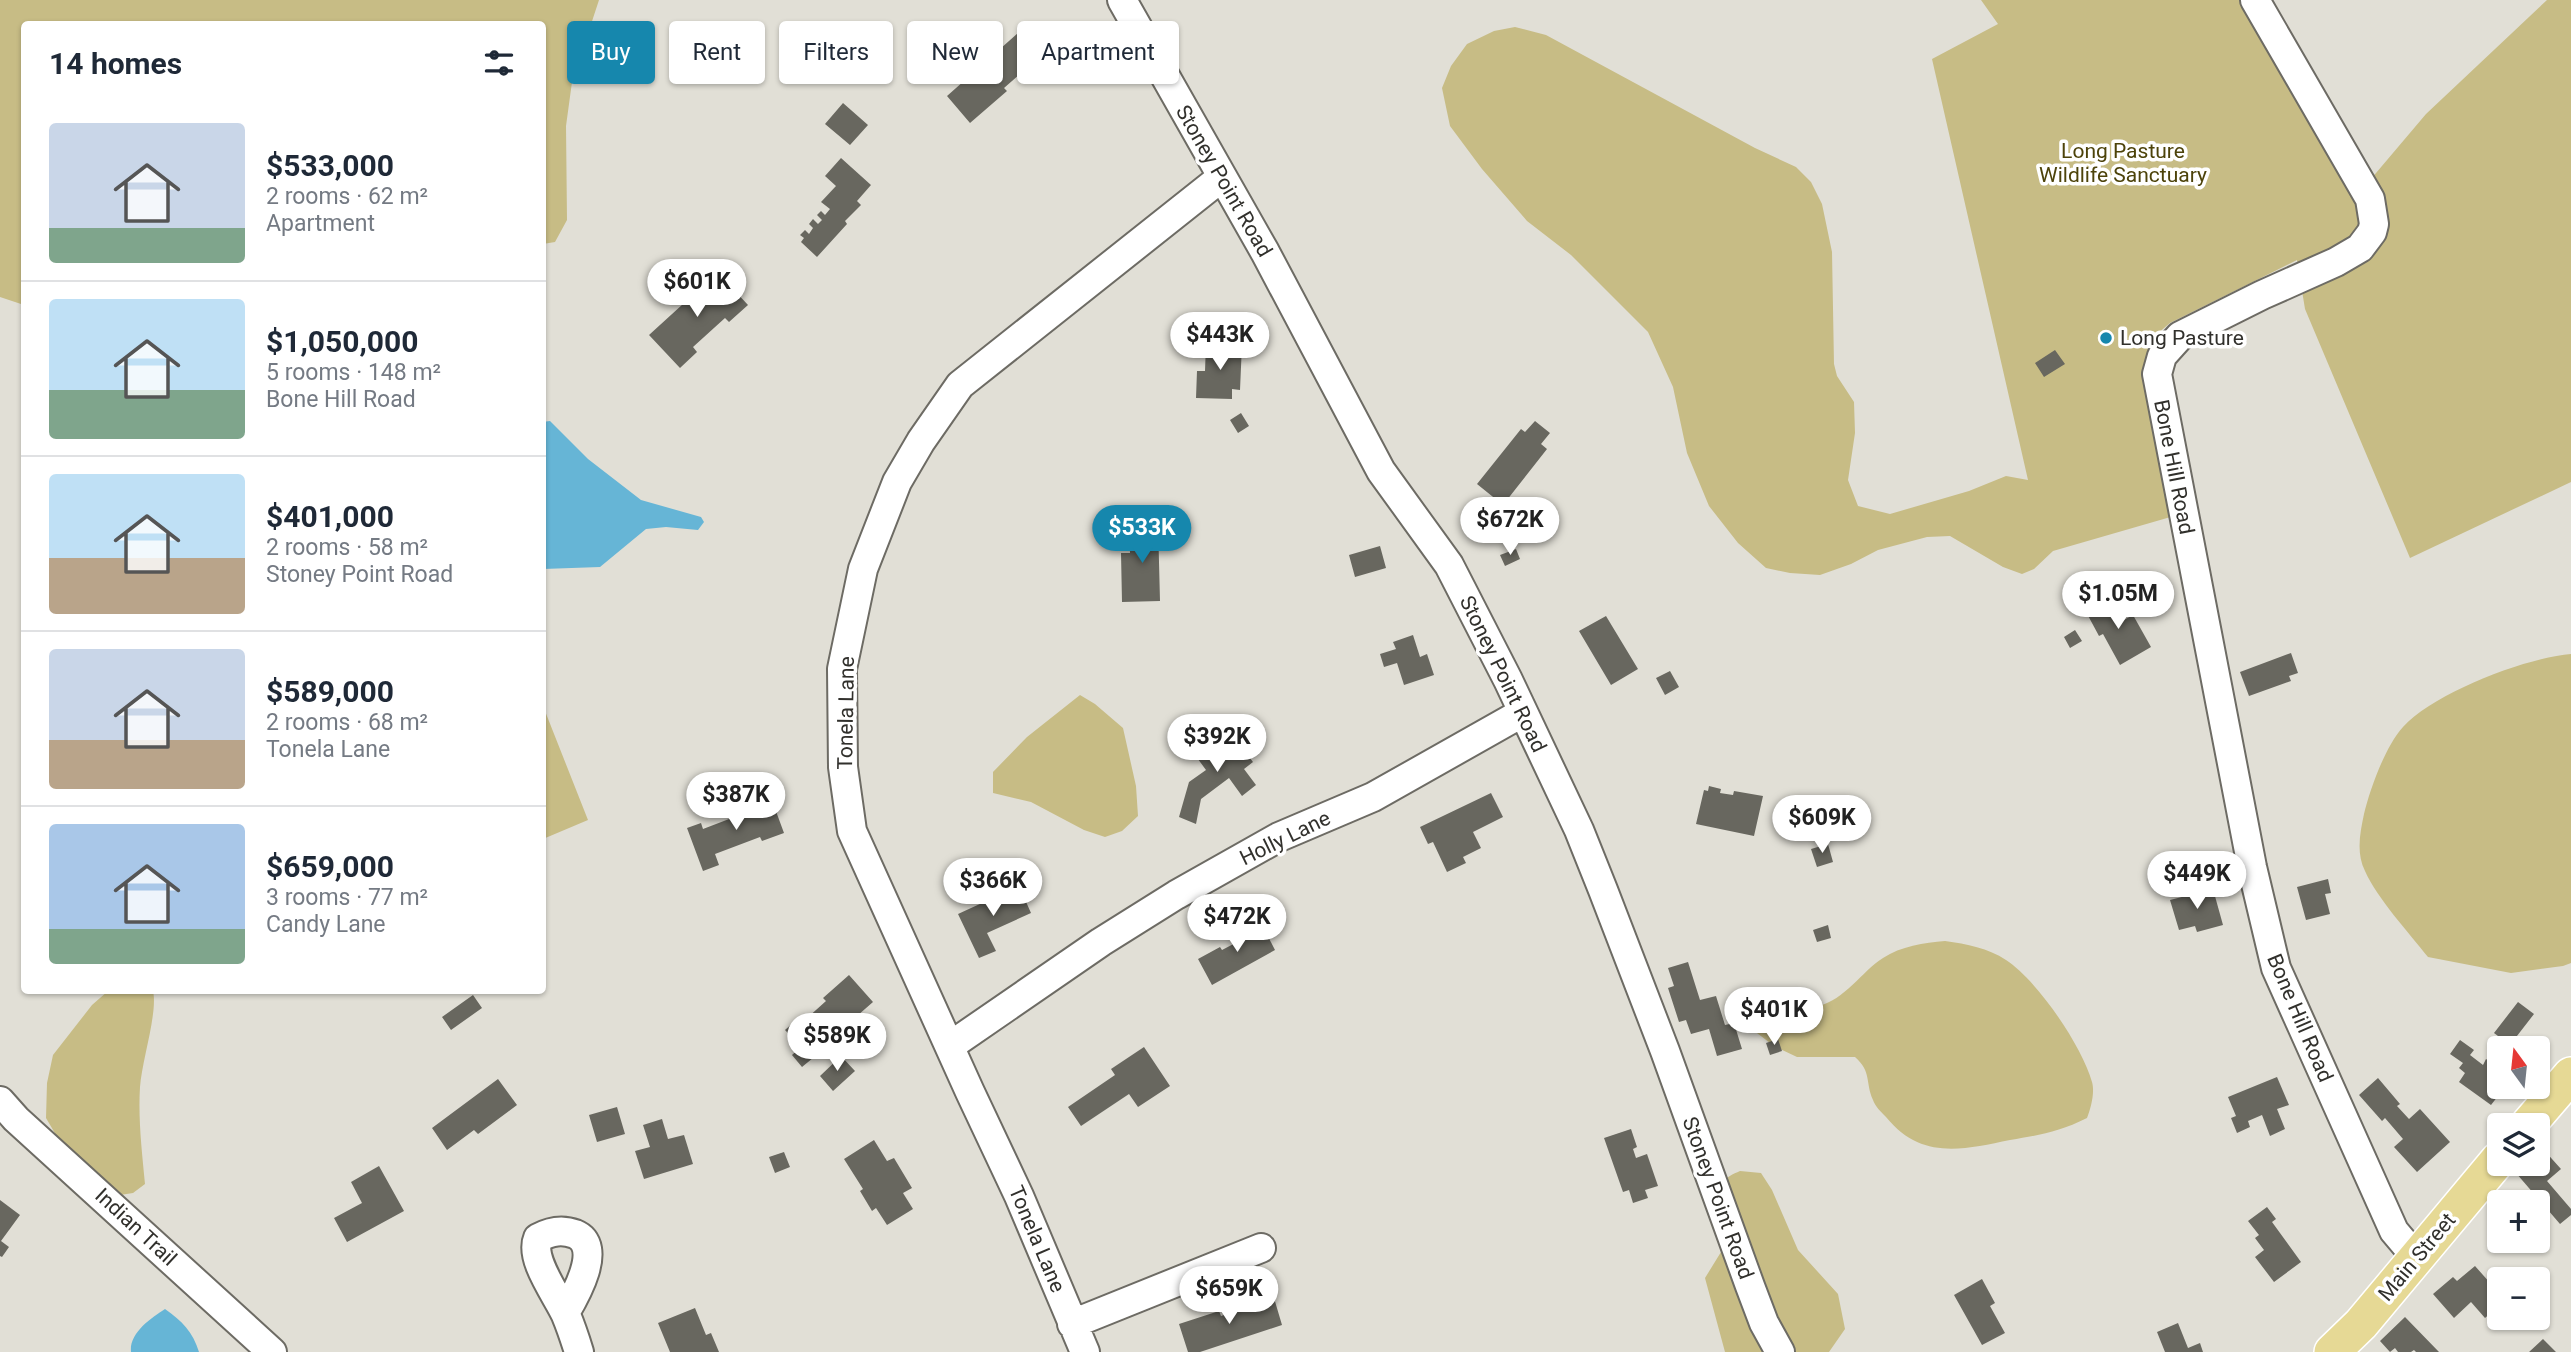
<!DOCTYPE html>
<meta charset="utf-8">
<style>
:root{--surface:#fff;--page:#f6f6f7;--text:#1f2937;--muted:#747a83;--line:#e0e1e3;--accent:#1687ad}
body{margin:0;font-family:Roboto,sans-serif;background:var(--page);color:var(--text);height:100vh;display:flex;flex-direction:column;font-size:26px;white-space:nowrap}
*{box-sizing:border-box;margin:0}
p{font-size:23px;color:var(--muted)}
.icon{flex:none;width:38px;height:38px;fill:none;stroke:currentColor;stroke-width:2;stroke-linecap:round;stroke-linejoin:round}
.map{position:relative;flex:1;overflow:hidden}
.sheet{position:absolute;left:21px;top:21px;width:525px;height:973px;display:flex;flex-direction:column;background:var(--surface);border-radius:7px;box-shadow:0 2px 5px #0004}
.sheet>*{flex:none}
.hud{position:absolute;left:567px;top:21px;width:665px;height:63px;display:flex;gap:14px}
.needle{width:46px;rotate:345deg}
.buttons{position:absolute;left:2487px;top:1036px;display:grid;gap:14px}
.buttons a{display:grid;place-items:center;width:63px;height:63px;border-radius:7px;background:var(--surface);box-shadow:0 2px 5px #0004;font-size:35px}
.price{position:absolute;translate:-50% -60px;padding:0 16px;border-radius:24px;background:#fff;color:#222;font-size:23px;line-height:46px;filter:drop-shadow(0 2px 4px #0008)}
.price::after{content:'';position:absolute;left:50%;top:42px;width:21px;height:16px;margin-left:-10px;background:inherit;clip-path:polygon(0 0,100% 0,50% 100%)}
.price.current{background:var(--accent);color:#fff}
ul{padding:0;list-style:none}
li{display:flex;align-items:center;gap:21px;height:175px;padding:0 28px}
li+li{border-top:2px solid var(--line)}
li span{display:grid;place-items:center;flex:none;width:196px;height:140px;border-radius:7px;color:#555}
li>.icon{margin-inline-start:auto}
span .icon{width:84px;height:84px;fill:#fffc;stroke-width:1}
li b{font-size:30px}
h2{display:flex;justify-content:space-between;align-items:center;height:84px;padding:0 28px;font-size:30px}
.tag{padding:0 24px;border-radius:7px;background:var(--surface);box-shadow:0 2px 5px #0004;font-size:24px;line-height:63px}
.tag.current{background:var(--accent);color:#fff}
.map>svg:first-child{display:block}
.green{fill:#c7bc85}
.water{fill:#66b5d6}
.building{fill:#68675f}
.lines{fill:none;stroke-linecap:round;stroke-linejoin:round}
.minor-casing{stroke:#6d6b64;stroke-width:32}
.major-casing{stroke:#fff;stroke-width:38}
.minor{stroke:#fff;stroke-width:28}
.major{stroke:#e6d995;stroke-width:35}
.poi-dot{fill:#1687ad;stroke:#fff;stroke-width:2.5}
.labels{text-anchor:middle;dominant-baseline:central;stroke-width:7;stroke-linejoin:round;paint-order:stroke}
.park-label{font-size:21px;fill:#4d430a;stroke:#fff}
.street-label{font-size:21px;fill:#31302c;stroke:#fff}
.poi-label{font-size:21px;fill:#31302c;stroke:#fff;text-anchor:start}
</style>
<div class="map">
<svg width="2571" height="1352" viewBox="0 0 2571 1352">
<rect width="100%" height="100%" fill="#e1dfd6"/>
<path class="green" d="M0,0H599L572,82L566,126L567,220L555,242L543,244L542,24H24V305L0,297Z
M1981,0H2240L2354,199L2426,114L2547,0H2571V482L2410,558L2305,309L2297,260L2170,323C2153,336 2146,349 2146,370L2174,516L2053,551L2034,569L2022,574L2003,567L1950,536L1927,537L1878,550L1851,564L1820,575L1790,573L1766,568L1738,543L1709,506L1687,453L1673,387L1648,332L1571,255L1527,221L1482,169L1450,126L1442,88L1451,66L1467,44L1494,31L1515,27L1546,35L1755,148L1796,167L1811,182L1822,204L1832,252L1834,364L1837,376L1854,402L1855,433L1848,480L1858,506L1890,514L1969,491L2006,476L2028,480L1932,59L1998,24Z
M2571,654V963L2563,966L2511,973L2428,957C2409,933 2377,898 2365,871C2356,853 2360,833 2364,814C2370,789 2385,747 2403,727C2434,693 2525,658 2571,654Z
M1080,695L1095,704L1123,728L1136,786L1138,816L1122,831L1105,837L1084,830L1031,802L993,793V772L1027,737Z
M543,706L588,820L543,839H542Z
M1945,941C1967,944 1988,948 2006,960C2037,980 2082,1046 2092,1082C2095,1092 2091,1108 2087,1118C2059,1132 2040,1135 2010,1140C1962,1150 1921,1160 1886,1117C1881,1112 1875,1106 1873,1100C1865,1082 1872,1072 1855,1057H1797L1774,1046L1753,1030L1741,1008L1748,999C1769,1002 1796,1011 1818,1006C1845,1000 1861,972 1883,958C1901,946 1924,943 1945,941Z
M108,991H153C158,1012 142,1060 140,1087C138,1119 142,1152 145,1184L133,1193L120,1195L63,1147L46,1118L47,1083L53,1055L92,1005Z
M1740,1171L1761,1173L1772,1190L1798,1250L1838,1294L1845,1329L1829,1352H1725L1705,1278L1721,1252C1719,1237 1713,1198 1722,1184C1726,1177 1733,1174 1740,1171Z"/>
<path class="water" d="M550,421L588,459L641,500L701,517L704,522L698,530L666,527L646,529L600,567L543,569L542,422Z
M165,1309C182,1321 193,1332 199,1352H131C129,1333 151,1318 165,1309Z"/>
<path class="building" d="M1027,25L1045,46L1025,63L1028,67L1004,88L1007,91L970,123L947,96Z
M843,103L868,125L850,145L825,124Z
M841,158L871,185L857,201L861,205L845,221L847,224L817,257L801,242L804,238L800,235L805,230L809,234L813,228L809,224L813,219L818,224L822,220L817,215L821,211L825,215L830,209L821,202L836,186L825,176Z
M722,277L748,305L729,322L725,318L693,347L697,352L680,368L649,335L683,304L679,299L698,282L706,291Z
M1206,343L1242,344L1240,390L1232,389V399L1196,398L1197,371H1205Z
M2055,350L2065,364L2044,377L2035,363Z
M1241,413L1249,426L1238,433L1230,420Z
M1535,421L1550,433L1541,444L1547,449L1503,505L1477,484L1521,429L1525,432Z
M1129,523H1158L1160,601L1122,602L1121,553H1130Z
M1380,546L1386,568L1355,577L1349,555Z
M1516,549L1520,559L1505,566L1500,555Z
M2108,597L2122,621L2133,615L2151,647L2120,665L2103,634L2099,636L2085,610Z
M1606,616L1638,669L1611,685L1579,631Z
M2075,630L2082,641L2070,648L2064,637Z
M1413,635L1420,657L1427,654L1434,675L1404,685L1397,663L1384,667L1380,654L1396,649L1393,642Z
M2291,653L2298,673L2289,676L2291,681L2249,696L2240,672Z
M1670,671L1679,687L1665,695L1656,678Z
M1228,730L1237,742L1230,748L1236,754L1243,749L1253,762L1244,769L1256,785L1242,796L1229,778L1201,799L1196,824L1179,817L1189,782L1206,770L1195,755Z
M1709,786L1721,789L1720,793L1733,795L1734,791L1763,796L1754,836L1696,824L1704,790L1708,791Z
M1491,793L1503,817L1473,832L1481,848L1463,857L1466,863L1447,872L1433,842L1428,844L1420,827Z
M770,795L784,833L762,841L760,837L715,854L719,865L703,871L687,828L701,823L703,829L750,811L747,804Z
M1828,844L1833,862L1817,867L1811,849Z
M2328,879L2331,893L2325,894L2330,914L2306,920L2297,887Z
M1019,886L1031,913L987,933L996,951L979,958L958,914Z
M2213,889L2223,925L2197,932L2195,926L2179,930L2170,900Z
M1260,921L1275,950L1212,985L1198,959L1220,947L1222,950L1243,939L1239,932Z
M1828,925L1831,938L1817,942L1813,930Z
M1688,962L1700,1000L1716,996L1725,1025L1734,1023L1742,1049L1717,1056L1709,1029L1691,1034L1686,1020L1679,1022L1668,988L1674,986L1668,968Z
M849,975L873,1002L834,1036L841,1044L824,1059L819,1053L802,1067L792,1055L801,1047L785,1030L802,1015L806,1019L826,1001L823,998Z
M473,995L482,1008L451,1030L442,1017Z
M2518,1002L2534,1014L2510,1045L2494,1033Z
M1778,1039L1782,1051L1770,1055L1766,1043Z
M2460,1040L2474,1050L2470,1055L2483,1065L2486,1059L2499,1068V1087H2505L2491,1105L2459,1082L2465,1073L2459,1068L2463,1063L2450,1054Z
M1144,1047L1170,1086L1138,1107L1129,1094L1081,1126L1068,1107L1115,1075L1111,1069Z
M841,1056L855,1071L833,1091L820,1076Z
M2277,1077L2289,1105L2277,1109L2285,1129L2270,1136L2262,1115L2248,1121L2250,1127L2237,1133L2231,1118L2236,1116L2228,1097Z
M2378,1078L2400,1104L2397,1106L2409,1119L2420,1109L2450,1142L2417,1172L2394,1147L2403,1139L2385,1118L2382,1121L2359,1095Z
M498,1079L517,1105L478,1134L474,1130L447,1150L432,1128Z
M617,1107L625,1134L597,1142L589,1115Z
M662,1119L668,1139L684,1135L693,1164L644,1179L635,1151L650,1147L643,1125Z
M1631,1129L1637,1147L1633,1149L1636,1158L1647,1154L1658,1186L1645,1190L1648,1198L1633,1203L1629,1190L1623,1192L1604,1138Z
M874,1140L887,1161L894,1158L912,1188L903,1193L913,1209L887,1225L876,1208L872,1211L860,1191L863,1189L844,1159Z
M2543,1149L2561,1169L2547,1181L2571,1209V1215L2560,1224L2516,1173L2527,1164H2538V1154Z
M784,1152L790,1167L775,1173L769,1157Z
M379,1166L404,1211L347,1242L334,1218L362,1203L351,1182Z
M0,1200L20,1215L1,1241L9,1247L2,1257L0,1256Z
M2267,1207L2276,1219L2272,1222L2301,1262L2274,1282L2255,1257L2264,1250L2255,1238L2259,1235L2248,1221Z
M2475,1266L2499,1293V1313L2497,1315L2493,1311L2485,1318L2471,1302L2454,1318L2433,1294L2453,1277L2457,1281Z
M1982,1279L1995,1303L1990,1306L2005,1333L1982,1345L1954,1295Z
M1274,1298L1282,1325L1200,1352H1188L1179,1324L1219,1311L1221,1316Z
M695,1308L706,1335L711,1333L719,1352H670L658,1323Z
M2405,1317L2439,1352H2416L2414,1350L2411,1352H2398L2395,1348L2390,1352L2380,1341Z
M2178,1323L2188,1348L2200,1343L2203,1352H2165L2157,1332Z
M2543,1339L2556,1352H2529Z"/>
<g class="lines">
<defs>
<path id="minor" d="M1122,0L1265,252L1381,471L1449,565L1508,680L1579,830L1603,890L1665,1051L1750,1286L1764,1323L1780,1352
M2255,0L2370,199L2374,224L2372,232L2360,248L2336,262L2262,295L2180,336L2162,356L2157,374L2252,867L2276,968L2394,1231L2416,1257
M950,1046L1101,942L1176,895L1279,837L1373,797L1522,713
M0,1101L16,1119L272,1352
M565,1313C575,1296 604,1246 575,1234C562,1229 551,1231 538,1238C529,1259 557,1295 566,1315C571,1327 575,1339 579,1352
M1072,1324L1261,1248
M1085,1352L1019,1196L970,1092L852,831L843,767L842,669L863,569L897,482L921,441L960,385L1222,177"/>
<path id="major" d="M2528,1125L2571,1075
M2332,1352L2361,1324L2499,1159"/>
</defs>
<use href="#minor" class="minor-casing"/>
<use href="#major" class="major-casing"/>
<use href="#minor" class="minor"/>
<use href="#major" class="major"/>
</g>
<circle class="poi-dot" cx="2106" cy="338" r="7"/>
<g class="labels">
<g class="park-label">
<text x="2123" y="151">Long Pasture<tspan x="2123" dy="24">Wildlife Sanctuary</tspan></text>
</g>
<g class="street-label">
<text transform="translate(1224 181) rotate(60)">Stoney Point Road</text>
<text transform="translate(2174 467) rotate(79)">Bone Hill Road</text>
<text transform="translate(1503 674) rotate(64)">Stoney Point Road</text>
<text transform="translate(846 713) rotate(-89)">Tonela Lane</text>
<text transform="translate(1285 838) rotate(-26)">Holly Lane</text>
<text transform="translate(2300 1018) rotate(67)">Bone Hill Road</text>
<text transform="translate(1718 1198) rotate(70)">Stoney Point Road</text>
<text transform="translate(136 1227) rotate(43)">Indian Trail</text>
<text transform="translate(1037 1239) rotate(67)">Tonela Lane</text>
<text transform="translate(2417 1257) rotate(-50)">Main Street</text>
</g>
<g class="poi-label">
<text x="2120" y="338">Long Pasture</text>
</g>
</g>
</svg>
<div class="buttons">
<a><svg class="needle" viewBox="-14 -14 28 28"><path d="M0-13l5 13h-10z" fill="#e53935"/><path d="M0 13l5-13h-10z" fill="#747a83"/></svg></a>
<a><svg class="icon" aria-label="layers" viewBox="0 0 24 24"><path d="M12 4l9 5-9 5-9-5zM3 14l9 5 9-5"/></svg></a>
<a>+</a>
<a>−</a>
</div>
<b class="price" style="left:697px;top:319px">$601K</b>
<b class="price" style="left:1220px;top:372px">$443K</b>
<b class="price" style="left:1510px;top:557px">$672K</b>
<b class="price current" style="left:1142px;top:565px">$533K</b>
<b class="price" style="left:2118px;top:631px">$1.05M</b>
<b class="price" style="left:1217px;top:774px">$392K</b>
<b class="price" style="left:736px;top:832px">$387K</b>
<b class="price" style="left:1822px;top:855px">$609K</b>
<b class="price" style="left:2197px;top:911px">$449K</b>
<b class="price" style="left:993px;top:918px">$366K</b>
<b class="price" style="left:1237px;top:954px">$472K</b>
<b class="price" style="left:1774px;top:1047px">$401K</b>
<b class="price" style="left:837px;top:1073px">$589K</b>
<b class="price" style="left:1229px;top:1326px">$659K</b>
<div class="hud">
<a class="tag current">Buy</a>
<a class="tag">Rent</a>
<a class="tag">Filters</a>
<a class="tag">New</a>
<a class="tag">Apartment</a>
</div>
<section class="sheet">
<h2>14 homes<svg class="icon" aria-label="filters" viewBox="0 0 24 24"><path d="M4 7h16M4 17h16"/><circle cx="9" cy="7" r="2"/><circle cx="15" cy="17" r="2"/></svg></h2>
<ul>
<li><span style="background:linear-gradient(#c9d6e8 75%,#7fa58c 0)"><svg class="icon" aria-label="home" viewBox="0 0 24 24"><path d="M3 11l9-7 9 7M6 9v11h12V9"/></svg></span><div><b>$533,000</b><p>2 rooms · 62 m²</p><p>Apartment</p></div></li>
<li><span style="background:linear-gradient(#bfe0f5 65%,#7fa58c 0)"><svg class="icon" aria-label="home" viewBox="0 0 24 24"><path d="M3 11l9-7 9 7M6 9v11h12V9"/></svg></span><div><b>$1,050,000</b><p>5 rooms · 148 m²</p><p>Bone Hill Road</p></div></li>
<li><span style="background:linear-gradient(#bfe0f5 60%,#b9a48a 0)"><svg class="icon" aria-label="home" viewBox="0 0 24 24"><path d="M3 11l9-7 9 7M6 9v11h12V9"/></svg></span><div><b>$401,000</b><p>2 rooms · 58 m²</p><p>Stoney Point Road</p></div></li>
<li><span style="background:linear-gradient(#c9d6e8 65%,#b9a48a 0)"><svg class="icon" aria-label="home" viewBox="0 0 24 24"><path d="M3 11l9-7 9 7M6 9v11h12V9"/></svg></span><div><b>$589,000</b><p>2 rooms · 68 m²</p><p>Tonela Lane</p></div></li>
<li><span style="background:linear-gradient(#a9c7e8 75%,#7fa58c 0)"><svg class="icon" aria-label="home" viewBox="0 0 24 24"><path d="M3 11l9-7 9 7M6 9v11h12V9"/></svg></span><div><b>$659,000</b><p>3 rooms · 77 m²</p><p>Candy Lane</p></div></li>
</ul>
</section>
</div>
